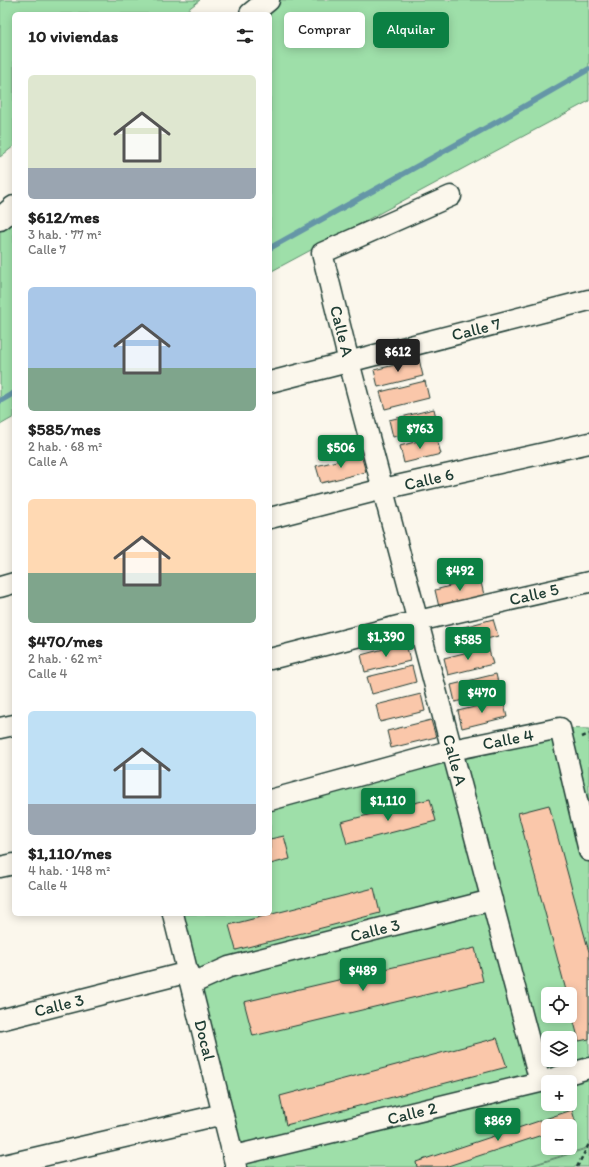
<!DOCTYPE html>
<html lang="es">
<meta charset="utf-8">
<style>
:root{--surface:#fff;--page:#f2f2f2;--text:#222;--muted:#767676;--accent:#0b8043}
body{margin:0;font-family:Itim,sans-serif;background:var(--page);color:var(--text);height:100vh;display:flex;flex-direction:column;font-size:15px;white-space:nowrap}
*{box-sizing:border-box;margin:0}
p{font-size:13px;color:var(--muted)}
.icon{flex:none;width:22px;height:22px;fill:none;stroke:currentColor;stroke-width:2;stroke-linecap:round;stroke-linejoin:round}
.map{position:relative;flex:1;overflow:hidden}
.sheet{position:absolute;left:12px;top:12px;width:260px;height:904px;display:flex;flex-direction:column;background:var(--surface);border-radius:6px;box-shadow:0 2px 10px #0003}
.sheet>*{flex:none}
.banner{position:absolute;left:284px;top:12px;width:245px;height:36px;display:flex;gap:8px}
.controls{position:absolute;left:541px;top:987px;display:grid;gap:8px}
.controls a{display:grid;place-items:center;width:36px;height:36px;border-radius:6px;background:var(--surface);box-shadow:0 2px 10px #0003;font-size:20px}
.price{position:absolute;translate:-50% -34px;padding:0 9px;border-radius:4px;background:var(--accent);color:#fff;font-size:13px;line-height:26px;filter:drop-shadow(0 1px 2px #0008)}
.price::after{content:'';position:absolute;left:50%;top:24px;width:12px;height:9px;margin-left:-6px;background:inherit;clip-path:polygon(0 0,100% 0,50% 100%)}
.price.current{background:#222;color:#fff}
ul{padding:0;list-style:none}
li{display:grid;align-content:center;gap:8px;height:212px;padding:0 16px}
li span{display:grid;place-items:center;height:124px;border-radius:6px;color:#555}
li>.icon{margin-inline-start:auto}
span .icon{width:72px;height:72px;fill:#fffc;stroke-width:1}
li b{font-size:17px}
h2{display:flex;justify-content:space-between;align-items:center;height:48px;padding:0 16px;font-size:17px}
.pill{padding:0 14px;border-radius:6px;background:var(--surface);box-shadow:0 2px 10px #0003;font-size:14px;line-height:36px}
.pill.current{background:var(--accent);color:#fff}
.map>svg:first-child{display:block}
.green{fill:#9edfa9;stroke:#5e8e6e;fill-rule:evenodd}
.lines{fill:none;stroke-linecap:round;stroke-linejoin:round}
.stream{stroke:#6596a7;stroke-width:5.5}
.building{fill:#fac7aa;stroke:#1f3d34}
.minor-casing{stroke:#1f3d34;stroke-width:23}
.tertiary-casing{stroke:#1f3d34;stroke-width:25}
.path{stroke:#1f3d34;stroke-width:2.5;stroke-dasharray:4 3;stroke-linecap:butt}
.minor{stroke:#fbf7ec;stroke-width:20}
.tertiary{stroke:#fbf7ec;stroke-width:22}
.labels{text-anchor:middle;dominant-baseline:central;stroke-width:3;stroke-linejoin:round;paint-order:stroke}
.street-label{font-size:17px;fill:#1f3d34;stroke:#fbf7ec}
</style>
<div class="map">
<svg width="589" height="1167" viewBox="0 0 589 1167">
<rect width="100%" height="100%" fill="#fbf7ec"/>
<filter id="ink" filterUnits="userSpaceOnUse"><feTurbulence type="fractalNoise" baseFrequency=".025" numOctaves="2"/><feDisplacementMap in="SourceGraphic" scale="8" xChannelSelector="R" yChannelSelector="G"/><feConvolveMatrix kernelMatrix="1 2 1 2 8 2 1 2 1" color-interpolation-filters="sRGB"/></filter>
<g filter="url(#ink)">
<path class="green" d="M0,0H200L182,14H14V146L0,157Z
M277,0H589V101L270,272V14H259Z
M14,210V417L0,425V221Z
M560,728L589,729V1147L526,1167H236L173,914H270V800ZM548,994H570V1016H548ZM548,1038H570V1060H548ZM548,1082H570V1104H548ZM548,1126H570V1148H548Z
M589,1148V1167H528Z"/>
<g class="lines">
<path class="stream" d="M270,248L511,114L589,69
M0,401L14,393"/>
</g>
<path class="building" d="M419,359L423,376L378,387L374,370Z
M425,381L429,398L385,409L380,392Z
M434,409L438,426L393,437L389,420Z
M436,436L441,454L404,463L400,446Z
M361,455L366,472L321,483L316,466Z
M480,578L484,595L439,607L435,590Z
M493,619L498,636L453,648L449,631Z
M406,643L410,661L365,672L361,655Z
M488,647L493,664L448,675L444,658Z
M412,666L416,682L372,694L367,677Z
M496,674L500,691L455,702L451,685Z
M421,694L425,711L380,722L376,705Z
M503,700L507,717L462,728L458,711Z
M431,720L436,737L391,748L387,731Z
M430,799L436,821L347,844L341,822Z
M549,805L589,952V1039L579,1041L570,1007V994H567L518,813Z
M284,836L290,859L270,864V839Z
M374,888L380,913L236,950L229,925Z
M475,948L483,981L253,1036L244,1002Z
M497,1038L507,1067L286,1125L280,1096Z
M572,1110L576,1124L569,1126H548V1133L445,1167H417L416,1162Z"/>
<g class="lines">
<defs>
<path id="minor" d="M451,196L322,253L349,362L540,1082
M270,382L589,300
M270,518L383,489L589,443
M0,587L14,583
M270,659L418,621L589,582
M0,728L14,725
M270,800L452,750L560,728L589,851
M0,867L14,864
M173,914L236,1167
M191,984L229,967L492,900
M0,1020L189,972
M234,1156L540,1082L589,1068
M0,1166L223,1114"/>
<path id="tertiary" d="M251,14L268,0
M0,219L14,207"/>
</defs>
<use href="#minor" class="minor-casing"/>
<use href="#tertiary" class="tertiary-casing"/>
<path class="path" d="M582,737L589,734
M577,1167L589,1144"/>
<use href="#minor" class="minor"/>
<use href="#tertiary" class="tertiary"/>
</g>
</g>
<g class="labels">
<g class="street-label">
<text transform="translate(476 329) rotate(-14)">Calle 7</text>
<text transform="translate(342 331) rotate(76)">Calle A</text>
<text transform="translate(429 479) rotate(-13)">Calle 6</text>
<text transform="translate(534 594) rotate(-13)">Calle 5</text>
<text transform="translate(508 739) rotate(-11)">Calle 4</text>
<text transform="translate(455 760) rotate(75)">Calle A</text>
<text transform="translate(375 930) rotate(-14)">Calle 3</text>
<text transform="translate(59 1005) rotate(-14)">Calle 3</text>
<text transform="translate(205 1040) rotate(76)">Docal</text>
<text transform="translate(412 1113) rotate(-14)">Calle 2</text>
</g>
</g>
</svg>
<div class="controls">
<a><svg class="icon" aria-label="locate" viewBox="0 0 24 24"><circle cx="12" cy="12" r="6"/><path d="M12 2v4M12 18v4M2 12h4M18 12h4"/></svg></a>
<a><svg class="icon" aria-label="layers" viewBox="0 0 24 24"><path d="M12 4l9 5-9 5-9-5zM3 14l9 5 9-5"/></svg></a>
<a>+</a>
<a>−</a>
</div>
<b class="price current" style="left:398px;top:373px">$612</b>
<b class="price" style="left:420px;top:450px">$763</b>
<b class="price" style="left:341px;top:469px">$506</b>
<b class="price" style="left:460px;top:592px">$492</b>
<b class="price" style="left:386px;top:658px">$1,390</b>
<b class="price" style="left:468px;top:661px">$585</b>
<b class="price" style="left:482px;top:714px">$470</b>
<b class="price" style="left:388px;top:822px">$1,110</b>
<b class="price" style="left:363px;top:992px">$489</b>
<b class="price" style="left:498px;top:1142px">$869</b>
<div class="banner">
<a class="pill">Comprar</a>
<a class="pill current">Alquilar</a>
</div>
<section class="sheet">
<h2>10 viviendas<svg class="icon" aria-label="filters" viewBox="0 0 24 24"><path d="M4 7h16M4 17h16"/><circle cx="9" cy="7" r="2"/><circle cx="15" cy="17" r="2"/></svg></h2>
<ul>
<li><span style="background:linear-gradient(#dfe7d0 75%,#9aa5b1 0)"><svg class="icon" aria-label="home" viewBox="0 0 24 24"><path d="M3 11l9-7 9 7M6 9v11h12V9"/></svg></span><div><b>$612/mes</b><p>3 hab. · 77 m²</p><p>Calle 7</p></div></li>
<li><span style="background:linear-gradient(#a9c7e8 65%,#7fa58c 0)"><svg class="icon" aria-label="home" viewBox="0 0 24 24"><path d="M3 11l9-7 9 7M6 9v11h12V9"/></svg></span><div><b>$585/mes</b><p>2 hab. · 68 m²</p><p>Calle A</p></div></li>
<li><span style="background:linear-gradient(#ffd9b3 60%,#7fa58c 0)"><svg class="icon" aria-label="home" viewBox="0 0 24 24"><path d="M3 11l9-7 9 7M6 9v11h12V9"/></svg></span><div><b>$470/mes</b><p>2 hab. · 62 m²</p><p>Calle 4</p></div></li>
<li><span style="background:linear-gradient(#bfe0f5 75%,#9aa5b1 0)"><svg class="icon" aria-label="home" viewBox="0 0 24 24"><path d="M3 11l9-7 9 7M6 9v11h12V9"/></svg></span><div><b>$1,110/mes</b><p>4 hab. · 148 m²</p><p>Calle 4</p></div></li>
</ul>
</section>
</div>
